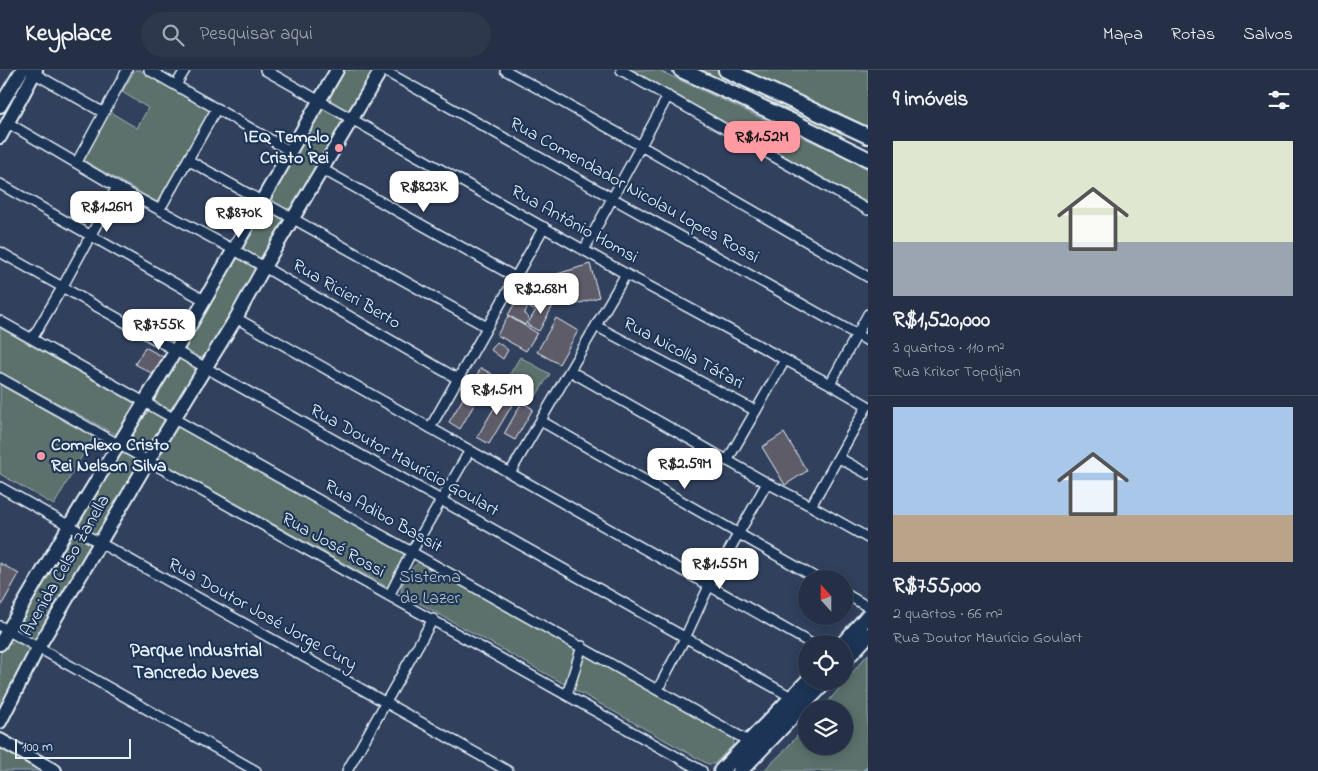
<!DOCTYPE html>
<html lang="pt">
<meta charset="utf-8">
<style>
:root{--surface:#253046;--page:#2d384d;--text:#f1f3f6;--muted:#a3a9b3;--line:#424b5f;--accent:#ff9aa2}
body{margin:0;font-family:"Indie Flower",sans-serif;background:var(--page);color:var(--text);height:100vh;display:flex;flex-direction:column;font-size:19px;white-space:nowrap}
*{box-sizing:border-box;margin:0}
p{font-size:16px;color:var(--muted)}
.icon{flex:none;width:28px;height:28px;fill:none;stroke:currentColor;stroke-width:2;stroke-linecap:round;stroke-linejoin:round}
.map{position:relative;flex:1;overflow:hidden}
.details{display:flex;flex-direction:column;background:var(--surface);width:450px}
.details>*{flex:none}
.needle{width:32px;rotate:339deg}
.fabs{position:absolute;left:798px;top:500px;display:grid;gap:10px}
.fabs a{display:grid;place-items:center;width:55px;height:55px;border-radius:50%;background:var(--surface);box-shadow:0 2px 12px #0003,0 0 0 1px var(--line);font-size:25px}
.scale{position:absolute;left:15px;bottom:12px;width:116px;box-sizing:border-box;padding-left:5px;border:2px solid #e8f1f8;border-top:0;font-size:14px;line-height:18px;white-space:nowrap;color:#e8f1f8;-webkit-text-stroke:4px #1d3557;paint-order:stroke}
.price{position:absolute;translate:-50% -42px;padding:0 11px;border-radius:10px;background:#fff;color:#222;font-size:16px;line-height:32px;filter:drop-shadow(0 1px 2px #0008)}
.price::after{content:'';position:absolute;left:50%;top:30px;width:15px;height:11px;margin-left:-8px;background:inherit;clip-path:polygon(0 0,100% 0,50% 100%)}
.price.selected{background:var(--accent);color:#111}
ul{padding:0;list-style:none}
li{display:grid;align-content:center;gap:10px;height:265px;padding:0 25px}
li+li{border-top:1px solid var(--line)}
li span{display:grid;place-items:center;height:155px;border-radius:0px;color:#555}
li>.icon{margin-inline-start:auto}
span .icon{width:90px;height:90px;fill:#fffc;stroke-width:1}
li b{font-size:21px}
h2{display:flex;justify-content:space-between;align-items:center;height:60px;padding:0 25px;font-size:21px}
header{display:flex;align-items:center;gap:30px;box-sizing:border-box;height:70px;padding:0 25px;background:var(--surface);border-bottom:1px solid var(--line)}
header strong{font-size:24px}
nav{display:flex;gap:28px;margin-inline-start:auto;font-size:18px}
.search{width:350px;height:45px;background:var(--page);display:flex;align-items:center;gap:12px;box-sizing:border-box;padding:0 18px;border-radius:28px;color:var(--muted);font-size:19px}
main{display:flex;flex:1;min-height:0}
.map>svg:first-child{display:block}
.green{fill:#5b716c;stroke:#a2b1b2}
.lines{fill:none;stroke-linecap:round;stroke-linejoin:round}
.stream{stroke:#84a1b5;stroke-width:2.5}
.building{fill:#5f5b6b;stroke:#e8f1f8}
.street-casing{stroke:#e8f1f8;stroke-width:12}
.secondary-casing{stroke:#e8f1f8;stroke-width:16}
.primary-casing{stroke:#e8f1f8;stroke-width:18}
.street{stroke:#1d3557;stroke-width:9}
.secondary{stroke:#1d3557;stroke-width:12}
.primary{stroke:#1d3557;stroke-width:14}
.poi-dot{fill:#ff9aa2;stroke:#1d3557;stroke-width:2}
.labels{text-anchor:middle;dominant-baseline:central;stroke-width:4.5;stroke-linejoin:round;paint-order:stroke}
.poi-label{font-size:18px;font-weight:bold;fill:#e8f1f8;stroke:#1d3557;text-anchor:end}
.street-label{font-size:18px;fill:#e8f1f8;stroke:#1d3557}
.park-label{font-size:18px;fill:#b7c4c7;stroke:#1d3557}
.neighbourhood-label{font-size:19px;font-weight:bold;fill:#e8f1f8;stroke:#1d3557}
</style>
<header>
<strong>Keyplace</strong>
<div class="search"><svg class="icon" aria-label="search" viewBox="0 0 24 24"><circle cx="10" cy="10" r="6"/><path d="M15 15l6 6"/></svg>Pesquisar aqui</div>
<nav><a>Mapa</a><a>Rotas</a><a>Salvos</a></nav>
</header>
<main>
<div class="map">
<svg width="868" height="701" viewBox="0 0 868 701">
<rect width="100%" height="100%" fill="#31405d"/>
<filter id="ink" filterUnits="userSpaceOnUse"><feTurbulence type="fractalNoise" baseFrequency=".02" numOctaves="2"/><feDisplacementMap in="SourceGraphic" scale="10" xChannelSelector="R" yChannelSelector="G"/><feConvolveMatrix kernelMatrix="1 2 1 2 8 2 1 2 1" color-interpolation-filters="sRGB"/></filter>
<g filter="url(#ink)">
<path class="green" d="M135,0H140L212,39L157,132L83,90L110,42L137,58L148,38L122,22Z
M342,0H377L353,38L345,40L331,31L330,24Z
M632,0H658L841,85L868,99V133Z
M694,0H716L842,58L841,68Z
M746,0H868V59Z
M326,39L342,48L344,52L292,138L285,139L271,130L270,124L321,40Z
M267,138L283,146L286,154L263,189C250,189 246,185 241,173L262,140Z
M236,189C246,189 253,194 257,203L210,283C197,293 187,286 182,272L231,192Z
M0,258L132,332L135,336L123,361L117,365L0,302Z
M180,287L194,295C197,307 181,332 171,339L160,336L152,328L172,291Z
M520,287L550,304L536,326L507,309Z
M0,315L93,367L54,435L0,404Z
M151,340L162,346L166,355L148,381C138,381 129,377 127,366L144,342Z
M174,353L407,482L389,518L154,388Z
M125,382L139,390L141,397L103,462L94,465C86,461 80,459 78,449L116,386Z
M75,465L79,466L94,478L41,569C30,572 20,566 18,555L67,468Z
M420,491L734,669L733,675L714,694H708L401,523C402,510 410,499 420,491Z
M12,572C22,573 28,576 30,586L0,638V584L7,573Z
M868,584V701H763L782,683L806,656V676H844V639H822Z
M0,676L43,701H0Z"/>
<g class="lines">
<path class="stream" d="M863,701L868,697"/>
</g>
<path class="building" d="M590,194L599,227L571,236L565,232L557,204Z
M524,217L542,227L534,240L528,237L524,244L529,248L525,255L508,245Z
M543,228L554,234L539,261L527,255Z
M508,246L537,263L526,281L497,265Z
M556,248L578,261L559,294L537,282Z
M497,272L508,280L503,289L491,280Z
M145,277L163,287L153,304L135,294Z
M481,298L492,304L460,359L449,352Z
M506,318L518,325L489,374L477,367Z
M522,332L533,339L515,370L504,364Z
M784,363L807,401L785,415L762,377Z
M0,493L19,504L0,538Z"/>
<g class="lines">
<defs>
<path id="street" d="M149,0L290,81
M265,0L626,204L830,314L868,336
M383,0L868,271
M505,0L641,76L868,207
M621,0L868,140
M30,1L104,43
M176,15L185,0
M8,53L117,117L238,182L458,309
M188,90L487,257
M77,92L127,0
M322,99L515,207
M0,114L204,230
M160,139L217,38
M584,180L668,26
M0,182L793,628
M236,248L812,574
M0,251L750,672
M596,256L756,341
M32,269L63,216L117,117
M570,301L767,413L811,436L868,468
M0,308L702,701
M830,314L868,244
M541,351L818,509
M430,358L544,157
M839,388L868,404
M727,391L785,290
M510,403L626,204
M0,417L508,701
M811,436L867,336
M844,523L868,537
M389,526L412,481L470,380
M0,556L256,701
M658,619L685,568L709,516L767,413
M567,625L582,576
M347,701L433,549"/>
<path id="secondary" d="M0,36L22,0
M0,67L36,0
M0,574L69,456L176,280L337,0
M0,652L38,578L148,391L236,248L264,197L381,0
M0,670L55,701"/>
<path id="primary" d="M681,0L798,54L868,89
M726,0L868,66
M843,574L868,546
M844,591L868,565
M721,701L808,611
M740,701L826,611"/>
</defs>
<use href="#street" class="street-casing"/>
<use href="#secondary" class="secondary-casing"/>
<use href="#primary" class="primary-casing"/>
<use href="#street" class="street"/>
<use href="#secondary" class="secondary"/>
<use href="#primary" class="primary"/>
</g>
</g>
<g class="poi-dot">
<circle cx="339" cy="78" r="5"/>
<circle cx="41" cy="386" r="5"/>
</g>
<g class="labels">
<g class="poi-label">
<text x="329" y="68">IEQ Templo<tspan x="329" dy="21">Cristo Rei</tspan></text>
<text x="51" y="376" text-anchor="start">Complexo Cristo<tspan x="51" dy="21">Rei Nelson Silva</tspan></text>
</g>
<g class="street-label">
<text transform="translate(634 121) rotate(29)">Rua Comendador Nicolau Lopes Rossi</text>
<text transform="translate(574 155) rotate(29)">Rua Antônio Homsi</text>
<text transform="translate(346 225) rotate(30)">Rua Ricieri Berto</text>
<text transform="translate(683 284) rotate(28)">Rua Nicolla Táfari</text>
<text transform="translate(404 391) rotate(29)">Rua Doutor Maurício Goulart</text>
<text transform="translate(383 447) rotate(29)">Rua Adibo Bassit</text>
<text transform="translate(333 476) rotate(29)">Rua José Rossi</text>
<text transform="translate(66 496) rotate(-60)">Avenida Celso Zanella</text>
<text transform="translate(262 545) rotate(29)">Rua Doutor José Jorge Cury</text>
</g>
<g class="park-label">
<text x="430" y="508">Sistema<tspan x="430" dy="21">de Lazer</tspan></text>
</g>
<g class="neighbourhood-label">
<text x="196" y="581">Parque Industrial<tspan x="196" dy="22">Tancredo Neves</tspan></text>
</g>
</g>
</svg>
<div class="fabs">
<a><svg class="needle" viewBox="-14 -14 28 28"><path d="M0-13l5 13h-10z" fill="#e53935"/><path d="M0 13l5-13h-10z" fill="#a3a9b3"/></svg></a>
<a><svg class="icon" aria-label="locate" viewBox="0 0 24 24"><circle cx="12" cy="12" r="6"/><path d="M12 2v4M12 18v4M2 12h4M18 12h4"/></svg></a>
<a><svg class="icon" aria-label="layers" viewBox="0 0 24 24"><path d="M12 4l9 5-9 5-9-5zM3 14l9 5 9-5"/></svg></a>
</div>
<div class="scale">100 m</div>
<b class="price selected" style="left:762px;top:93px">R$1.52M</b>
<b class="price" style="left:424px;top:143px">R$823K</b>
<b class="price" style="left:107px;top:163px">R$1.26M</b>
<b class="price" style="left:239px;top:169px">R$870K</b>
<b class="price" style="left:541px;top:245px">R$2.68M</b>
<b class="price" style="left:159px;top:281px">R$755K</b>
<b class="price" style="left:497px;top:346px">R$1.51M</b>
<b class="price" style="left:685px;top:420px">R$2.59M</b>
<b class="price" style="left:720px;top:520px">R$1.55M</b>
</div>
<section class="details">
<h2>9 imóveis<svg class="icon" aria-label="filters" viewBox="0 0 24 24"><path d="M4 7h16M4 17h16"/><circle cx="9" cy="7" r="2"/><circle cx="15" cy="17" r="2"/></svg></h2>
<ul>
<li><span style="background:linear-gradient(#dfe7d0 65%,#9aa5b1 0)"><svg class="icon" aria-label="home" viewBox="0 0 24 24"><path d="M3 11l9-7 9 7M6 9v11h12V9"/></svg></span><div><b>R$1,520,000</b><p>3 quartos · 110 m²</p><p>Rua Krikor Topdjian</p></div></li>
<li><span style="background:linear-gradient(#a9c7e8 70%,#b9a48a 0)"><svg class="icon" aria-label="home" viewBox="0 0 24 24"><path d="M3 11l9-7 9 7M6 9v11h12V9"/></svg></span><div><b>R$755,000</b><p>2 quartos · 66 m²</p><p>Rua Doutor Maurício Goulart</p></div></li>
</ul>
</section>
</main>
